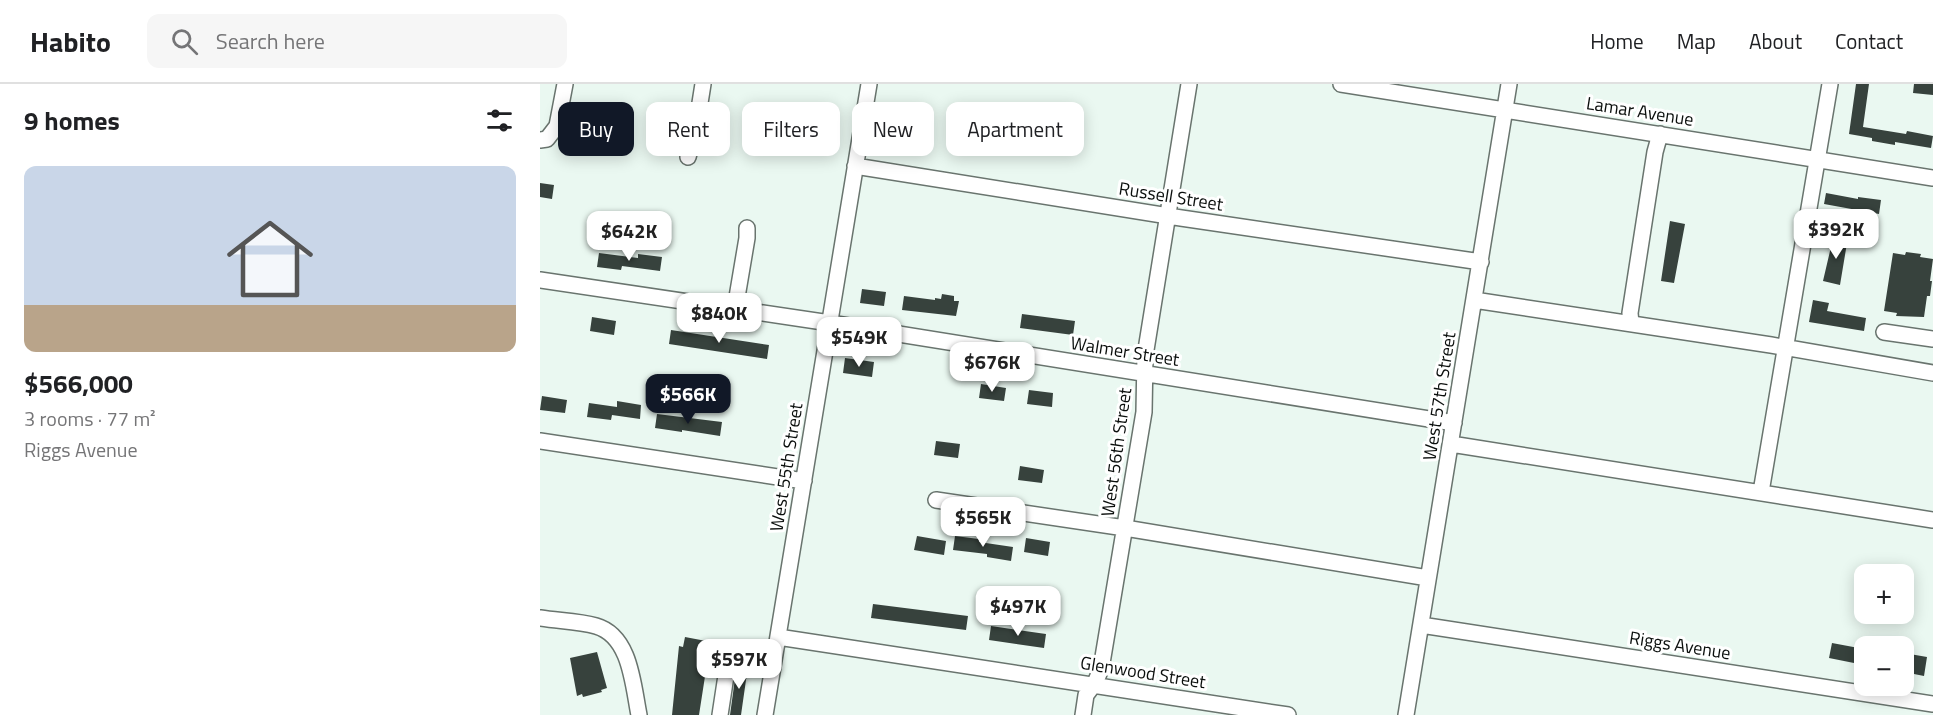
<!DOCTYPE html>
<meta charset="utf-8">
<style>
:root{--surface:#fff;--page:#f6f6f6;--text:#202124;--muted:#757577;--line:#e0e0e0;--accent:#111827}
body{margin:0;font-family:"Titillium Web",sans-serif;background:var(--page);color:var(--text);height:100vh;display:flex;flex-direction:column;font-size:22px;white-space:nowrap}
*{box-sizing:border-box;margin:0}
p{font-size:20px;color:var(--muted)}
.icon{flex:none;width:33px;height:33px;fill:none;stroke:currentColor;stroke-width:2;stroke-linecap:round;stroke-linejoin:round}
.map{position:relative;flex:1;overflow:hidden}
.details{display:flex;flex-direction:column;background:var(--surface);width:540px}
.details>*{flex:none}
.hud{position:absolute;left:18px;top:18px;width:570px;height:54px;display:flex;gap:12px}
.controls{position:absolute;left:1314px;top:480px;display:grid;gap:12px}
.controls a{display:grid;place-items:center;width:60px;height:60px;border-radius:12px;background:var(--surface);box-shadow:0 3px 15px #0003;font-size:30px}
.price{position:absolute;translate:-50% -51px;padding:0 14px;border-radius:12px;background:#fff;color:#222;font-size:20px;line-height:39px;filter:drop-shadow(0 2px 3px #0008)}
.price::after{content:'';position:absolute;left:50%;top:36px;width:18px;height:14px;margin-left:-9px;background:inherit;clip-path:polygon(0 0,100% 0,50% 100%)}
.price.current{background:var(--accent);color:#fff}
ul{padding:0;list-style:none}
li{display:grid;align-content:center;gap:12px;height:318px;padding:0 24px}
li+li{border-top:2px solid var(--line)}
li span{display:grid;place-items:center;height:186px;border-radius:12px;color:#555}
li>.icon{margin-inline-start:auto}
span .icon{width:108px;height:108px;fill:#fffc;stroke-width:1}
li b{font-size:26px}
h2{display:flex;justify-content:space-between;align-items:center;height:72px;padding:0 24px;font-size:26px}
.chip{padding:0 21px;border-radius:12px;background:var(--surface);box-shadow:0 3px 15px #0003;font-size:21px;line-height:54px}
.chip.current{background:var(--accent);color:#fff}
header{display:flex;align-items:center;gap:36px;box-sizing:border-box;height:84px;padding:0 30px;background:var(--surface);border-bottom:2px solid var(--line)}
header strong{font-size:28px}
nav{display:flex;gap:33px;margin-inline-start:auto;font-size:21px}
.search{width:420px;height:54px;background:var(--page);display:flex;align-items:center;gap:15px;box-sizing:border-box;padding:0 21px;border-radius:12px;color:var(--muted);font-size:22px}
main{display:flex;flex:1;min-height:0}
.map>svg:first-child{display:block}
.building{fill:#37423d}
.lines{fill:none;stroke-linecap:round;stroke-linejoin:round}
.minor-casing{stroke:#69746e;stroke-width:18}
.minor{stroke:#fff;stroke-width:15}
.labels{text-anchor:middle;dominant-baseline:central;stroke-width:6;stroke-linejoin:round;paint-order:stroke}
.street-label{font-size:18px;fill:#0a0e0c;stroke:#fff}
</style>
<header>
<strong>Habito</strong>
<div class="search"><svg class="icon" aria-label="search" viewBox="0 0 24 24"><circle cx="10" cy="10" r="6"/><path d="M15 15l6 6"/></svg>Search here</div>
<nav><a>Home</a><a>Map</a><a>About</a><a>Contact</a></nav>
</header>
<main>
<section class="details">
<h2>9 homes<svg class="icon" aria-label="filters" viewBox="0 0 24 24"><path d="M4 7h16M4 17h16"/><circle cx="9" cy="7" r="2"/><circle cx="15" cy="17" r="2"/></svg></h2>
<ul>
<li><span style="background:linear-gradient(#c9d6e8 75%,#b9a48a 0)"><svg class="icon" aria-label="home" viewBox="0 0 24 24"><path d="M3 11l9-7 9 7M6 9v11h12V9"/></svg></span><div><b>$566,000</b><p>3 rooms · 77 m²</p><p>Riggs Avenue</p></div></li>
</ul>
</section>
<div class="map">
<svg width="1393" height="631" viewBox="0 0 1393 631">
<rect width="100%" height="100%" fill="#eaf8f1"/>
<path class="building" d="M1316,0H1329L1323,43L1366,50L1367,47L1393,52L1391,64L1355,58V61L1332,57V54L1309,50Z
M1374,0H1393V11L1373,9Z
M0,99L14,101L12,115L0,113Z
M1286,109L1318,115V113L1341,116L1339,130L1284,120Z
M1130,137L1145,140L1134,199L1121,197Z
M1294,150L1308,153L1300,201L1283,197Z
M1366,168L1381,170L1380,173L1393,175L1390,197H1392L1390,212H1387L1384,233L1356,232L1357,229L1344,227L1353,169L1365,171Z
M59,169L98,174V170L122,173L120,187L82,182L81,186L57,183Z
M322,205L346,208L344,222L320,219Z
M402,210L414,212V217H419L416,232L362,226L364,212L395,216V214L401,215Z
M1273,216L1289,219L1287,227L1326,234L1324,247L1269,238Z
M482,230L535,237L533,251L480,244Z
M52,233L76,237L74,251L50,247Z
M131,246L229,261L227,275L129,260Z
M305,274L334,278L332,293L303,289Z
M441,300L466,304L464,317L439,314Z
M489,306L513,309L512,323L487,320Z
M2,312L27,316L25,329L0,326Z
M77,317L101,321L100,335L72,331L71,336L47,333L49,319L77,323Z
M117,330L182,338L180,352L142,346V348L115,344Z
M396,357L420,360L418,374L394,371Z
M480,382L504,386L502,399L478,396Z
M377,452L406,457L404,471L374,466Z
M415,452L439,455V458L473,463L471,477L447,473V470L413,466Z
M486,454L510,458L508,472L484,468Z
M333,520L428,532L426,546L331,534Z
M451,542L506,550L504,564L449,556Z
M145,553L166,557V566L171,567L168,587L166,586L159,631H132L139,562L143,563Z
M1292,559L1324,565V581L1289,574Z
M57,568L67,604L61,606L62,608L43,613L42,610L37,612L30,574Z
M1364,569L1387,573L1384,592L1364,588Z
M197,580L208,582L201,631H190Z"/>
<g class="lines">
<defs>
<path id="minor" d="M801,0L1393,94
M0,56L7,55L17,42L25,0
M148,73L156,44L163,0
M315,82L641,134L941,178
M0,196L290,239L914,339
M934,216L1231,261L1393,289
M195,225L207,154V144
M1091,239L1090,229L1115,68L1120,50
M1344,248L1393,255
M0,357L264,397
M911,360L1393,436
M1221,408L1290,0
M396,416L585,444L888,494
M0,534C18,537 38,537 56,542C91,552 93,602 99,631
M881,541L1393,620
M238,553L748,631
M180,631L187,585
M225,631L329,0
M543,631L546,611L555,599L561,585L604,328L605,272L649,0
M866,631L969,0"/>
</defs>
<use href="#minor" class="minor-casing"/>
<use href="#minor" class="minor"/>
</g>
<g class="labels">
<g class="street-label">
<text transform="translate(1100 27) rotate(9)">Lamar Avenue</text>
<text transform="translate(631 112) rotate(9)">Russell Street</text>
<text transform="translate(585 267) rotate(9)">Walmer Street</text>
<text transform="translate(899 312) rotate(-81)">West 57th Street</text>
<text transform="translate(576 368) rotate(-82)">West 56th Street</text>
<text transform="translate(246 383) rotate(-81)">West 55th Street</text>
<text transform="translate(1140 561) rotate(9)">Riggs Avenue</text>
<text transform="translate(603 588) rotate(9)">Glenwood Street</text>
</g>
</g>
</svg>
<div class="controls">
<a>+</a>
<a>−</a>
</div>
<b class="price" style="left:1296px;top:176px">$392K</b>
<b class="price" style="left:89px;top:178px">$642K</b>
<b class="price" style="left:179px;top:260px">$840K</b>
<b class="price" style="left:319px;top:284px">$549K</b>
<b class="price" style="left:452px;top:309px">$676K</b>
<b class="price current" style="left:148px;top:341px">$566K</b>
<b class="price" style="left:443px;top:464px">$565K</b>
<b class="price" style="left:478px;top:553px">$497K</b>
<b class="price" style="left:199px;top:606px">$597K</b>
<div class="hud">
<a class="chip current">Buy</a>
<a class="chip">Rent</a>
<a class="chip">Filters</a>
<a class="chip">New</a>
<a class="chip">Apartment</a>
</div>
</div>
</main>
